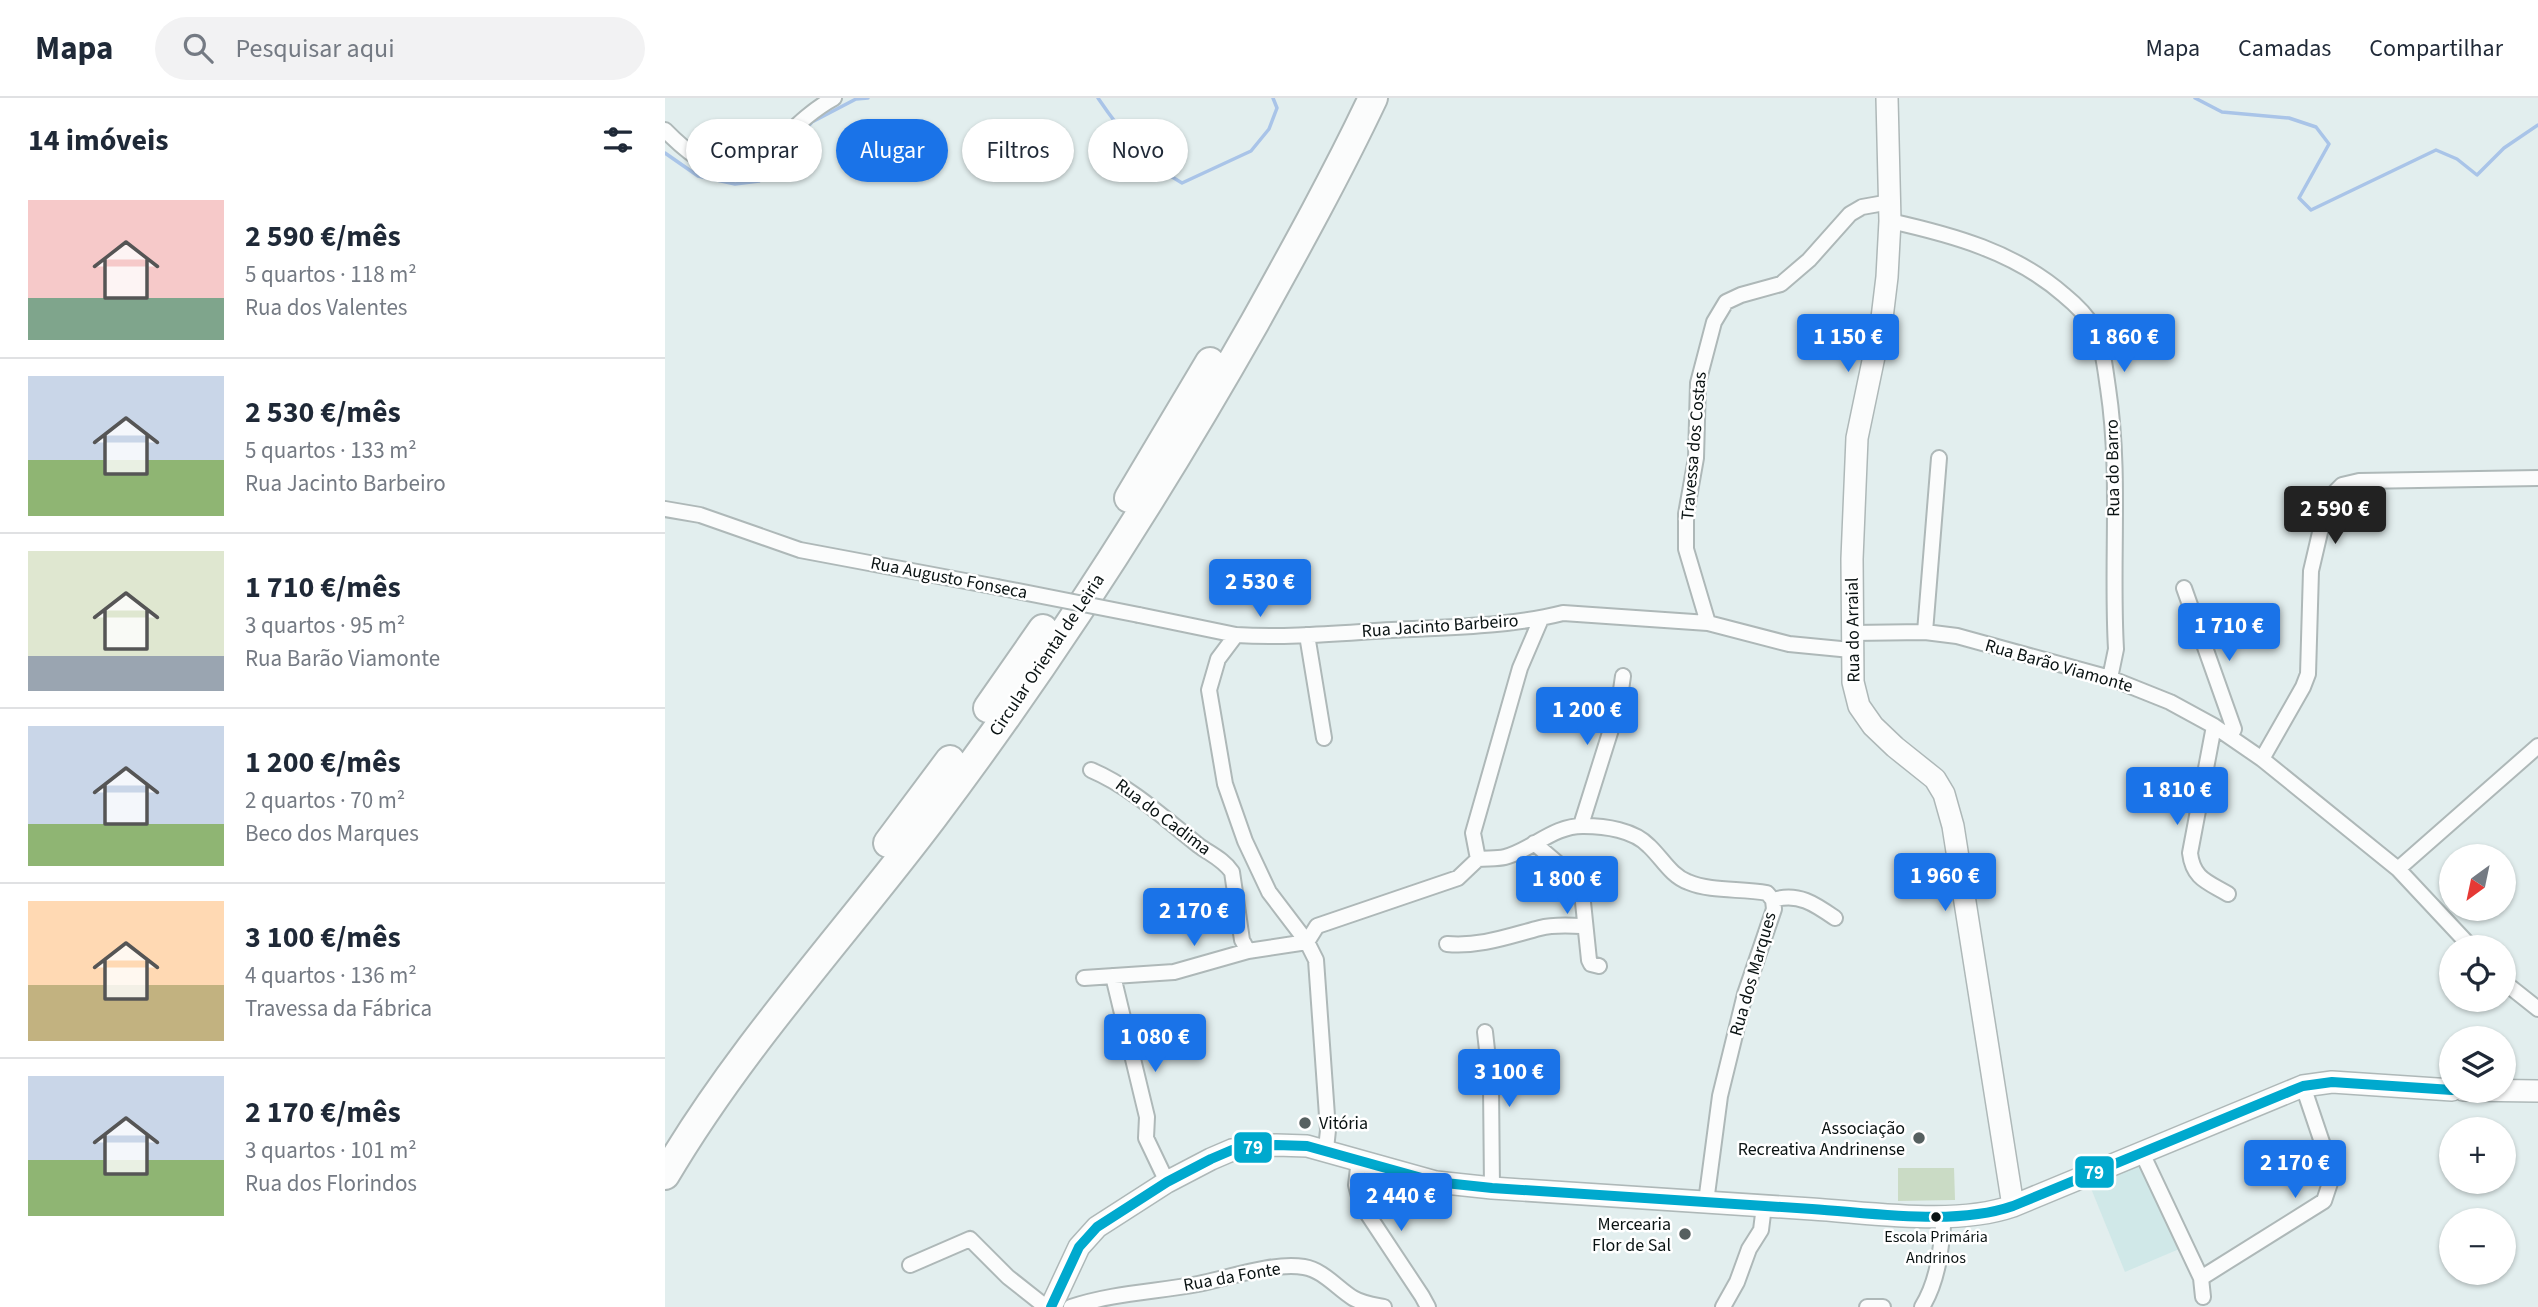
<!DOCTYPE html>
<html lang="pt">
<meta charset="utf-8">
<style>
:root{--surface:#fff;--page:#f2f2f3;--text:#1f2937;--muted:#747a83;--line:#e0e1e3;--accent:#1a73e8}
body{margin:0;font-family:"Source Sans 3",sans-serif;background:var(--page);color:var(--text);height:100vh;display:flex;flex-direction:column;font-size:26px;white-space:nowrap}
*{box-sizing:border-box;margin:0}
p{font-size:23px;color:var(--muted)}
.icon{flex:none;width:38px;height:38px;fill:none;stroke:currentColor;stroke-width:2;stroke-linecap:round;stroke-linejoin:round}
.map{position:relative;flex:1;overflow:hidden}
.panel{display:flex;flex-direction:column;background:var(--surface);width:665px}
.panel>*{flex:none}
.banner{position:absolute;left:21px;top:21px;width:665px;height:63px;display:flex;gap:14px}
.needle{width:46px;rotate:213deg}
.tools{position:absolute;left:1774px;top:746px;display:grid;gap:14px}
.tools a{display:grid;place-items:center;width:77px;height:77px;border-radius:50%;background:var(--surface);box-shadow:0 2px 5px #0004;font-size:35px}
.price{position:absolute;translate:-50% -60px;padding:0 16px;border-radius:7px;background:var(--accent);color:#fff;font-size:23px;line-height:46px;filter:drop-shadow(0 2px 4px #0008)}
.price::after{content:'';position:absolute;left:50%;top:42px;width:21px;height:16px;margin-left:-10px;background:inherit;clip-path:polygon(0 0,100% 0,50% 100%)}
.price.selected{background:#222;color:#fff}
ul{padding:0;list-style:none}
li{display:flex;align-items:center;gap:21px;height:175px;padding:0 28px}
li+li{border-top:2px solid var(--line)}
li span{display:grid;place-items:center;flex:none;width:196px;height:140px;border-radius:0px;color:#555}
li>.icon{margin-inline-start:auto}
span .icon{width:84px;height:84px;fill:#fffc;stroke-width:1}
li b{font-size:30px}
h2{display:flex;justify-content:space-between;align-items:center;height:84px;padding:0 28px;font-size:30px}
.tag{padding:0 24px;border-radius:32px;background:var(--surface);box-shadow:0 2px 5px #0004;font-size:24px;line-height:63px}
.tag.selected{background:var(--accent);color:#fff}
header{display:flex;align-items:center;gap:42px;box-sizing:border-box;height:98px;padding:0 35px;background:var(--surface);border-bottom:2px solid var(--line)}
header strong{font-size:33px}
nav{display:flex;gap:38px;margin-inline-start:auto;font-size:24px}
.search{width:490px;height:63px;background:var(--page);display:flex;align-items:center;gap:18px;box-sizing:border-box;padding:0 24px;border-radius:38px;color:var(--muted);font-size:26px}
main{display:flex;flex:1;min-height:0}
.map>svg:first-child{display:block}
.built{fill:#d0e8e8}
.park{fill:#cadbc5}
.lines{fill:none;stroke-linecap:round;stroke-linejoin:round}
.stream{stroke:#a9c4e8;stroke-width:3.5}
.street-casing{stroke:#aeb8b8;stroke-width:18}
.secondary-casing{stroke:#aeb8b8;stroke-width:24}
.highway-casing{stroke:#aeb8b8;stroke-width:32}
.street{stroke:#fbfcfc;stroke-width:14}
.secondary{stroke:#fbfcfc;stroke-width:21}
.highway{stroke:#fbfcfc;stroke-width:28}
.street-bridge-casing{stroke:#aeb8b8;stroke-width:18;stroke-linecap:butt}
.street-bridge{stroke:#fbfcfc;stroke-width:14}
.bus-1-casing{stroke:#fff;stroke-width:16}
.bus-1{stroke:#00a9ce;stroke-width:10}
.poi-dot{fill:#566060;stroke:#fff;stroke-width:2.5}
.bus-dot{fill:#0a1313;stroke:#fff;stroke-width:2.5}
.labels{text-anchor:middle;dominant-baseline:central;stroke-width:5;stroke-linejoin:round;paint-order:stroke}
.bus-label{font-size:16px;fill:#0a1313;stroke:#fff}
.street-label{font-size:18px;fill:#0a1313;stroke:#fff}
.poi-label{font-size:18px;fill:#0a1313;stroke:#fff;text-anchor:end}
.line-badge{stroke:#fff;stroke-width:2.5}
.badge-label{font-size:19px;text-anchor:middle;font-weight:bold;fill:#fff}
</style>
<header>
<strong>Mapa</strong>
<div class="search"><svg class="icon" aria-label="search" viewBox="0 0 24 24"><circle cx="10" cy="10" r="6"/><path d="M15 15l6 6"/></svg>Pesquisar aqui</div>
<nav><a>Mapa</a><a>Camadas</a><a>Compartilhar</a></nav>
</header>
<main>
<section class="panel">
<h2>14 imóveis<svg class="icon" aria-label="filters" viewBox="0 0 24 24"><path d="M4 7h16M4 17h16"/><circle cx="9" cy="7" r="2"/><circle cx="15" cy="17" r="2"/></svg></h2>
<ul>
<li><span style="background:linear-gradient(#f6c9c9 70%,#7fa58c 0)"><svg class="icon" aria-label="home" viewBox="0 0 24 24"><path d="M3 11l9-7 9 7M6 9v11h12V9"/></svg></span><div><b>2 590 €/mês</b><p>5 quartos · 118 m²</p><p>Rua dos Valentes</p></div></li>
<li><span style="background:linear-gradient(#c9d6e8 60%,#8fb573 0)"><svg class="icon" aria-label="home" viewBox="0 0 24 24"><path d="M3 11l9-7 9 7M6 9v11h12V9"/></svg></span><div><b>2 530 €/mês</b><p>5 quartos · 133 m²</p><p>Rua Jacinto Barbeiro</p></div></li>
<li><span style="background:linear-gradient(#dfe7d0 75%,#9aa5b1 0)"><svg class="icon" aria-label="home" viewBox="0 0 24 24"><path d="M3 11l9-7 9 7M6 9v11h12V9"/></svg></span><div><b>1 710 €/mês</b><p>3 quartos · 95 m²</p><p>Rua Barão Viamonte</p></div></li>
<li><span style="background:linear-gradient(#c9d6e8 70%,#8fb573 0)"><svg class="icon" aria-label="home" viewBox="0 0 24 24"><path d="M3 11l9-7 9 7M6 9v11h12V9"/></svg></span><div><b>1 200 €/mês</b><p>2 quartos · 70 m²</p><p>Beco dos Marques</p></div></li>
<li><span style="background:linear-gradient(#ffd9b3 60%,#c2b280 0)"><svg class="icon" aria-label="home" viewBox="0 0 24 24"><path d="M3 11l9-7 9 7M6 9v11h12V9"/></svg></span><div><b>3 100 €/mês</b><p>4 quartos · 136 m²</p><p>Travessa da Fábrica</p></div></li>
<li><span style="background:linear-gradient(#c9d6e8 60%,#8fb573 0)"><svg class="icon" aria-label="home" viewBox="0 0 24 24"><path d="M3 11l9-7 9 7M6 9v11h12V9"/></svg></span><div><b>2 170 €/mês</b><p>3 quartos · 101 m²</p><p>Rua dos Florindos</p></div></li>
</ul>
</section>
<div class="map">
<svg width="1873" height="1209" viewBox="0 0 1873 1209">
<rect width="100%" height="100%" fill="#e2eeee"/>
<path class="built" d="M1480,1064L1519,1149L1460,1174L1425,1088Z"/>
<path class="park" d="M1233,1070H1289L1290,1102L1233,1103Z"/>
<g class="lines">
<path class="stream" d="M433,0C456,34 481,65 517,85L586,53L604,31L612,10L608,0
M1530,0L1557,14L1624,20L1651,29L1664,46L1634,100L1646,112L1771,52L1792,61L1812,77L1839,50L1873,27
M0,55L33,78L70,86L94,83L147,24L191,1L203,0"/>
<defs>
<path id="street" d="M0,32C87,121 99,38 169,0
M1225,123C1288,137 1350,154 1399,197C1410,206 1421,216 1428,229C1438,247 1440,270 1443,290C1456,376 1446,464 1451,551L1445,580
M0,411L35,417L135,452L332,489
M1519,490L1569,631L1565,639
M474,517L571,537
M876,521L855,570L808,735L813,761C822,760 832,761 840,759C867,752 889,727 919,728C940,728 969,732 984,748C997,760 1006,778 1023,784C1047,794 1076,790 1102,795L1108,802L1109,811L1080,896L1055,998L1041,1104
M1043,525L1021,451V416L1031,360L1033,285L1049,224L1061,204L1076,197L1116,186L1144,162L1185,116L1197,109L1225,104
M1260,534L1274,360
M1187,535L1260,534L1292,538L1445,580L1505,604L1549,628L1597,661L1733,771L1806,849
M642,537L659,640
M1549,628L1525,755C1528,781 1543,784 1563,796
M1597,661L1638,589L1643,576L1646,473L1660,413L1667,397L1677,387L1694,383L1873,380
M426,672C466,689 499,720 533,747C545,756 558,761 567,774L577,842L583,853
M916,727L954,606L958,578
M869,745L916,785L924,862L926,866L934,868
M1733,771L1873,648
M1108,802C1133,794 1150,806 1170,820
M782,846C815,849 844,838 875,830C890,826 905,828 920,828
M448,878L482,1019L481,1040L502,1084
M419,880L509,874L583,853L642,844L652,828L793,780L813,761
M1839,884L1873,911
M820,934L826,988L827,1090
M661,1051L663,1032L651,862L642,844L604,794L580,743L560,686L544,592L553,561L571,537C623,540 675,535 727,532C783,529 843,529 898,515L1043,525L1124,546L1186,552
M1477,1055L1536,1180L1538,1199
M694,1061L691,1087L696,1106L757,1198L763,1209
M245,1167L305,1141L343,1179L381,1209
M1536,1180L1659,1103L1666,1082L1664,1065L1638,988
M406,1209C448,1195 490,1194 533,1186C564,1180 607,1164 639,1169C658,1172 672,1190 688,1200C698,1206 708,1207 719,1209
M1058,1209L1072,1184L1084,1151L1096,1132L1099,1108
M1202,1209H1218
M1257,1209C1274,1181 1276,1150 1279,1118"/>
<path id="secondary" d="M1222,0L1225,123L1222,179L1217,220L1192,340L1187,461L1188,584L1194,608L1208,628L1230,649L1270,681L1279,696L1288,728L1348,1108
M1798,992L1873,993
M386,1209L414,1149L432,1129L502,1084L546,1061L567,1052L611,1047L642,1048L771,1084L827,1090C933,1097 1040,1104 1147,1111C1209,1115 1290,1128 1348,1108L1638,988L1667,984L1787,992"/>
<path id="highway" d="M464,400L545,264
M323,610L378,531
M223,745L285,662
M0,1077C76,948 179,837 268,719C387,561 493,395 590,224C631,150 672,76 708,0"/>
</defs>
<use href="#street" class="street-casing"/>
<use href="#secondary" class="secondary-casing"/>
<use href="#highway" class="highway-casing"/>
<use href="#street" class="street"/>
<use href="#secondary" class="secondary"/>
<use href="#highway" class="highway"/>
<defs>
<path id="street-bridge" d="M332,489L474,517"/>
</defs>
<use href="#street-bridge" class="street-bridge-casing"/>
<use href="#street-bridge" class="street-bridge"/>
<defs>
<path id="bus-1" d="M386,1209L414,1149L432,1129L502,1084L546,1061L567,1052L611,1047L642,1048L771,1084L827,1090C933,1097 1040,1104 1147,1111C1209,1115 1290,1128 1348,1108L1638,988L1667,984L1787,992"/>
</defs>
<use href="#bus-1" class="bus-1-casing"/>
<use href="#bus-1" class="bus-1"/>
</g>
<g class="poi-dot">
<circle cx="640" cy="1025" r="7"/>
<circle cx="1254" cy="1040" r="7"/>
<circle cx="1020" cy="1136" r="7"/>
</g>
<circle class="bus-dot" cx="1271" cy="1119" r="6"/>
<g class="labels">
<g class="bus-label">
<text x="1271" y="1139">Escola Primária<tspan x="1271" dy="21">Andrinos</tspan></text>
</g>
<g class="street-label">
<text transform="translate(1029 348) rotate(-85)">Travessa dos Costas</text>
<text transform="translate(1448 370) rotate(-91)">Rua do Barro</text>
<text transform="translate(284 480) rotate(11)">Rua Augusto Fonseca</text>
<text transform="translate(775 528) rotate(-4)">Rua Jacinto Barbeiro</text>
<text transform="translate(1188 532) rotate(-91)">Rua do Arraial</text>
<text transform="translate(382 557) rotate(-56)">Circular Oriental de Leiria</text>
<text transform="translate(1394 568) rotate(16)">Rua Barão Viamonte</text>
<text transform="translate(498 719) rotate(37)">Rua do Cadima</text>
<text transform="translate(1088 876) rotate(-74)">Rua dos Marques</text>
<text transform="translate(567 1179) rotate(-10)">Rua da Fonte</text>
</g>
<g class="poi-label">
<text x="654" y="1025" text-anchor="start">Vitória</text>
<text x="1240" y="1030">Associação<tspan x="1240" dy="21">Recreativa Andrinense</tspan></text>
<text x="1006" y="1126">Mercearia<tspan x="1006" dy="21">Flor de Sal</tspan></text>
</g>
</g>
<g class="line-badge">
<rect x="568" y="1033" width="40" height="33" rx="7" fill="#00a9ce"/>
<rect x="1409" y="1057" width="41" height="34" rx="7" fill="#00a9ce"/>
</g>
<g class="badge-label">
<text x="588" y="1056">79</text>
<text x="1429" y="1081">79</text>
</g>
</svg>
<div class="tools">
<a><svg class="needle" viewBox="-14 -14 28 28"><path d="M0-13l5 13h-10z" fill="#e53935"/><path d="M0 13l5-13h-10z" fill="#747a83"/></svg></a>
<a><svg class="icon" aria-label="locate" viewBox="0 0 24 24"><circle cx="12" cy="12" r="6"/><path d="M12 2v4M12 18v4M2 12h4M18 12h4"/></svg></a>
<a><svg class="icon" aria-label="layers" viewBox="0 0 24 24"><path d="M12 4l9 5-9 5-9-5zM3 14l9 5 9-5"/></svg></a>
<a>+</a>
<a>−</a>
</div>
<b class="price" style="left:1183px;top:276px">1 150 €</b>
<b class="price" style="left:1459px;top:276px">1 860 €</b>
<b class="price selected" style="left:1670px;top:448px">2 590 €</b>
<b class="price" style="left:595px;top:521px">2 530 €</b>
<b class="price" style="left:1564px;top:565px">1 710 €</b>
<b class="price" style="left:922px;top:649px">1 200 €</b>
<b class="price" style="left:1512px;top:729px">1 810 €</b>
<b class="price" style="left:1280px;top:815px">1 960 €</b>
<b class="price" style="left:902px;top:818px">1 800 €</b>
<b class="price" style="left:529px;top:850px">2 170 €</b>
<b class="price" style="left:490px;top:976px">1 080 €</b>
<b class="price" style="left:844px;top:1011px">3 100 €</b>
<b class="price" style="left:1630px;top:1102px">2 170 €</b>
<b class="price" style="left:736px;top:1135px">2 440 €</b>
<div class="banner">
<a class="tag">Comprar</a>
<a class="tag selected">Alugar</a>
<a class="tag">Filtros</a>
<a class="tag">Novo</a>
</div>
</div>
</main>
